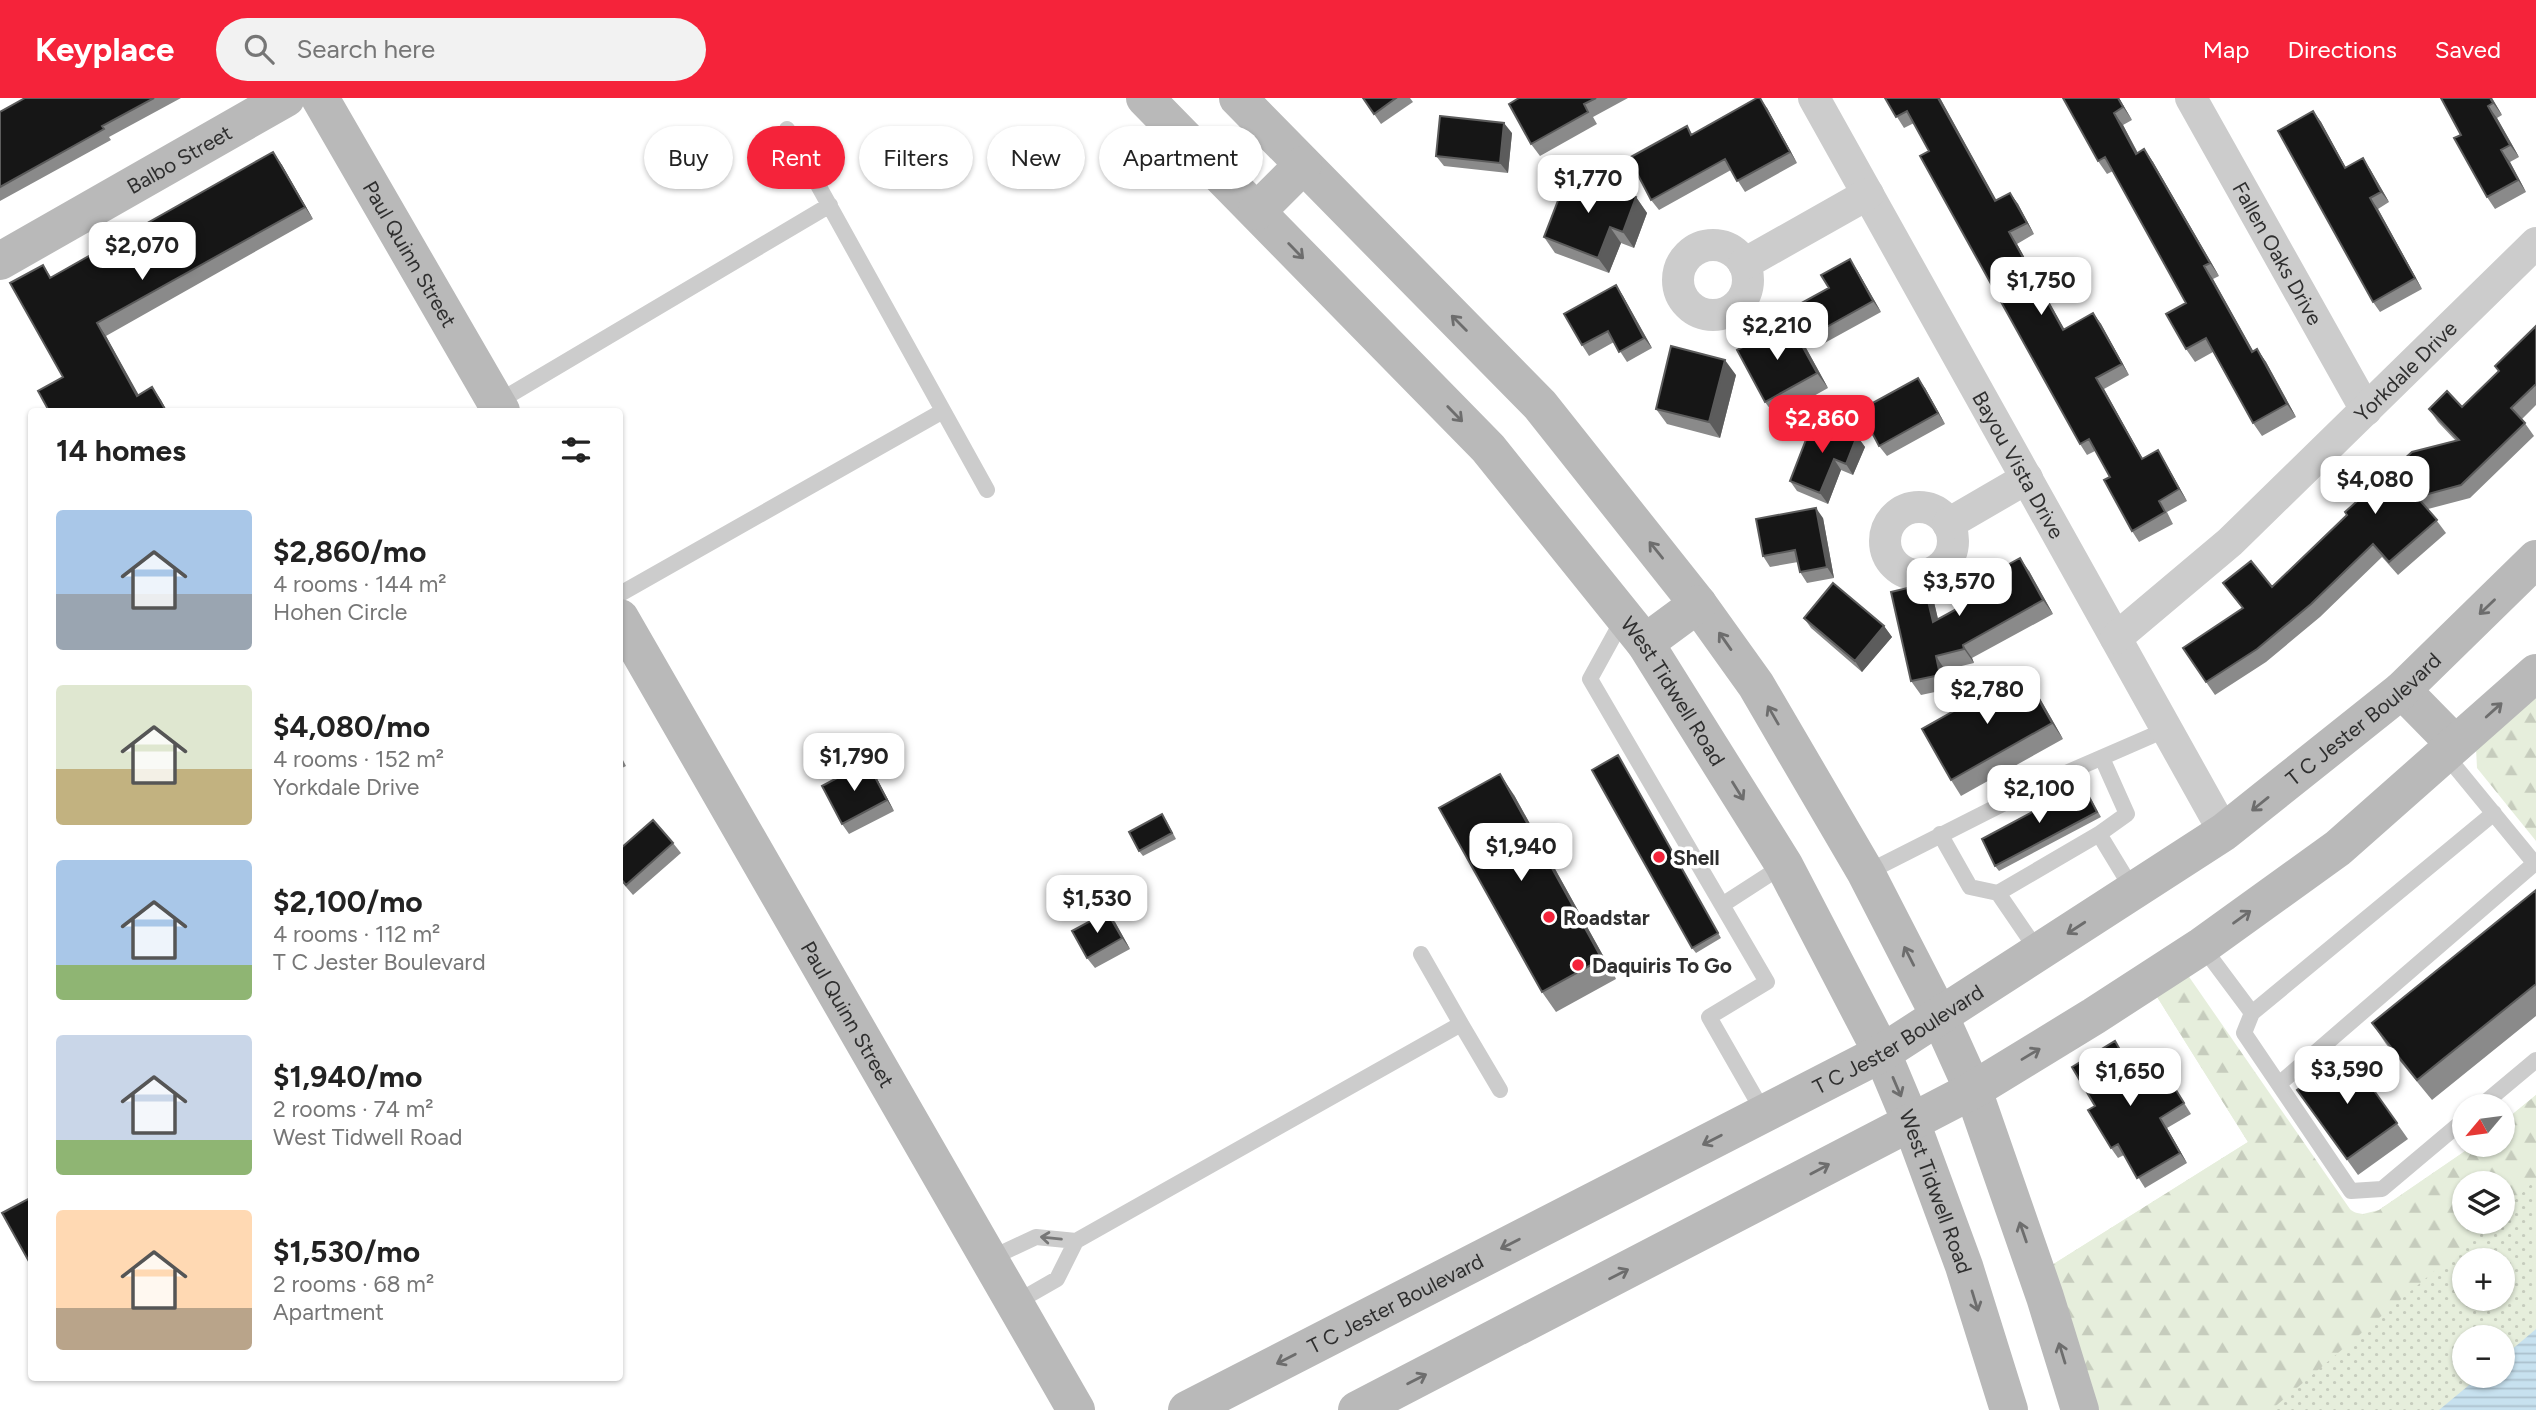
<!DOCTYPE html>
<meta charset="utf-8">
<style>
:root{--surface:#fff;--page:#f2f2f2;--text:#222;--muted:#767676;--accent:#f5233a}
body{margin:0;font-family:Figtree,sans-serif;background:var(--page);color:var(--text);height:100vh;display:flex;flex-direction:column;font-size:26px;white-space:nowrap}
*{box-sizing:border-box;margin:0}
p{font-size:23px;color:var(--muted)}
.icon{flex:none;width:38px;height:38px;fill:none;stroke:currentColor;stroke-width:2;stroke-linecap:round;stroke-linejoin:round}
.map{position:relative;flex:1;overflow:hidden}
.sheet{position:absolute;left:28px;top:310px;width:595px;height:973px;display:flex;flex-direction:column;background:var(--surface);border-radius:7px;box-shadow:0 2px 5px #0004}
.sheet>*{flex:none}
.top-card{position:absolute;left:644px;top:28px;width:665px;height:63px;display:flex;gap:14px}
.needle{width:46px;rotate:241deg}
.tools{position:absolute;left:2452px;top:996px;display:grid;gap:14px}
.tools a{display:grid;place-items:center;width:63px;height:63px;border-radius:50%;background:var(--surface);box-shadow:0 2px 5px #0004;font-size:35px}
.price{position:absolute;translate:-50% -60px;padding:0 16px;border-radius:14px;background:#fff;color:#222;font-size:23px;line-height:46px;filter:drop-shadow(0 2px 4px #0008)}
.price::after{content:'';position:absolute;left:50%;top:42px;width:21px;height:16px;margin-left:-10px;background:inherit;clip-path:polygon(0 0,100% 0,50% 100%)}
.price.selected{background:var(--accent);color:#fff}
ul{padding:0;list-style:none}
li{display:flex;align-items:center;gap:21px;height:175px;padding:0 28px}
li span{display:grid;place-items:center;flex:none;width:196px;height:140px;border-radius:7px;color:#555}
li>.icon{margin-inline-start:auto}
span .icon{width:84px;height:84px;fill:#fffc;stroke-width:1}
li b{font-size:30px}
h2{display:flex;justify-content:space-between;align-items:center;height:84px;padding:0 28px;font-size:30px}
.tag{padding:0 24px;border-radius:32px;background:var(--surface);box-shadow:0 2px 5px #0004;font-size:24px;line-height:63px}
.tag.selected{background:var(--accent);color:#fff}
header{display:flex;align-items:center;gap:42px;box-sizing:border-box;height:98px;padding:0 35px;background:var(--accent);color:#fff}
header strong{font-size:33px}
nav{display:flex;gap:38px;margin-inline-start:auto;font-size:24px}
.search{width:490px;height:63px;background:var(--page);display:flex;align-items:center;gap:18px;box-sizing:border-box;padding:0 24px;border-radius:38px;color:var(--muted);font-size:26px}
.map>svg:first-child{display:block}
.green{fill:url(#green-dots);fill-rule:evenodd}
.forest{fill:url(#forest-firs)}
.water{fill:url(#water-rules)}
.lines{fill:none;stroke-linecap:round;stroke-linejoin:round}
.lane{stroke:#ccc;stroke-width:16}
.street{stroke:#ccc;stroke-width:32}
.secondary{stroke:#b9b9b9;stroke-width:38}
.wall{fill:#8a8a8a}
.shaded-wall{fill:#5c5c5c}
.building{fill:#161616;stroke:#5c5c5c;stroke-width:2}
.oneway{stroke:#6d6d6d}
.oneway2{stroke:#767676}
.poi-dot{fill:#f5233a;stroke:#fff;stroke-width:2.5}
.labels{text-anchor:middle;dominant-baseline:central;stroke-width:7;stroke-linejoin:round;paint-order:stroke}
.street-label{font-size:21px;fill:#2f2f2f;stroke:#fff}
.poi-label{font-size:21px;font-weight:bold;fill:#2f2f2f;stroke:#fff;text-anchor:start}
</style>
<header>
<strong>Keyplace</strong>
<div class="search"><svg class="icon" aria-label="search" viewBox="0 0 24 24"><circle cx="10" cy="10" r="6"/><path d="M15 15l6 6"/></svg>Search here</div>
<nav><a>Map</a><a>Directions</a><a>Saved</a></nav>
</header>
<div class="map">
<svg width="2536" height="1312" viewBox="0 0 2536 1312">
<defs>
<pattern id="green-dots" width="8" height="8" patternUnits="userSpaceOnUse" patternTransform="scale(1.75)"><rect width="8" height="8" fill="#e6eedc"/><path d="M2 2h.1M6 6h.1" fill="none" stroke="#c6ccbd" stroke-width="1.8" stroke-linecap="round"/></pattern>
<pattern id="forest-firs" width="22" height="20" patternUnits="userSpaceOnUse" patternTransform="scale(1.75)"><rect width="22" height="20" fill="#e6eedc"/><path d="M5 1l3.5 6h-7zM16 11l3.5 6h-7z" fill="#c6ccbd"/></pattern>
<pattern id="water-rules" width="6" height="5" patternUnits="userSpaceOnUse" patternTransform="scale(1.75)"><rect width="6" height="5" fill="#c7e1ef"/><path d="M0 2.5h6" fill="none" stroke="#abc1cd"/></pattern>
</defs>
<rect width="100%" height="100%" fill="#fff"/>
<path class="green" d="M2154,894L2346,1109L2359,1117L2379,1112L2474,1047L2502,1046L2503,1024L2536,997V1312H2097L2052,1167L2248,1044ZM2464,1085H2502V1124H2464ZM2464,1162H2502V1200H2464ZM2464,1239H2502V1278H2464Z"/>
<path class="forest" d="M2536,593V743L2477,670L2476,650Z
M2185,873L2352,1114L2368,1117L2379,1112L2474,1047L2502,1046L2503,1024L2536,997V1081L2503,1114L2502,1085H2464V1124H2492L2271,1312H2097L2052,1167L2248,1044L2154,894Z"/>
<path class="water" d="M2536,1231V1312H2439L2480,1278H2502L2503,1259Z"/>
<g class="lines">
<path class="lane" d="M787,31L987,392
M496,305L830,107
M620,496L943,313
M1623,521L1590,581L1767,884L1709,919L1764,1015
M2444,655L2536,767
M2102,660L2127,716L2099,736L2133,792
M1940,736L1970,789L1998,795L2039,855
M1866,775L2050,682L2165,632
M1998,795L2099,736
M1722,807L1784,767
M2202,848L2252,915L2244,935L2351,1093L2382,1091L2464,1022
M1421,856L1461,926
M2252,915L2494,715
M2279,986L2535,765
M2481,1008L2536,962
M1076,1143L1461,926L1500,992
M989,1161L1036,1139L1076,1143L1057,1181L1015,1205"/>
<g class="street">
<path id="s1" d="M1814,0L2224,734"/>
<path id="s2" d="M2191,0L2366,312"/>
<circle cx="1713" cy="182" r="35"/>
<path d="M1744,166L1868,96"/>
<circle cx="1919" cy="443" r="34"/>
<path d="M1948,426L2027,380"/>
<path id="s3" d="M2116,540L2230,444L2536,145"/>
</g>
<g class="secondary">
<path id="s4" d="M320,0L501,313"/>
<path id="s5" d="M1145,0L1488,350L1645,545L1784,767L1882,955L1911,1024L1964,1168L2009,1312"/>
<path d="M1238,0L1540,307L1698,506L1756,587L1866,775L1940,919L1973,992L2045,1199L2080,1312"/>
<path d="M1257,113L1303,67"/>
<path id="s6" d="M0,163L286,0"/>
<path id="s7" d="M620,520L1076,1312"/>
<path d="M1645,545L1698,506"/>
<path d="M2402,592L2455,646"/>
<path id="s8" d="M1187,1312L1882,955L2224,734L2402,592L2536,461"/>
<path d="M1357,1312L1973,992L2094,918L2202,848L2338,750L2536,575"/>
</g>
</g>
<path class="wall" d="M25,0H181L109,39L111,42L0,103V14Z
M1363,0H1410L1413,4L1381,26Z
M1519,0H1628L1593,19L1597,26L1540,58L1531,46Z
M1885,0H1940L1996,102L2010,95L2018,106L2034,136L2017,146L2064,231L2093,215L2101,226L2129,277L2104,291L2143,361L2158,352L2165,364L2187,403L2167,414L2173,426L2139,444L2132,433L2110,379L2095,353L2087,357L2080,346L1929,53L1914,25L1904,30Z
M2063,0H2119L2132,22L2123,27L2138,55L2144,51L2153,64L2219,178L2213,181L2253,253L2257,251L2266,264L2296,319L2262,338L2253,325L2213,254L2195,264L2186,251V205L2113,73L2107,76L2098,63Z
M2441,0H2492L2502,17L2497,20L2519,59L2510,64L2526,94L2495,111L2487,99L2461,37Z
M1767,10L1797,65L1745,94L1731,72L1659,112L1651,102L1687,28L1692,36Z
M2313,13L2321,24L2346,70L2370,71L2389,104L2378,111L2422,191L2380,214L2373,204Z
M1512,35L1508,75L1444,68L1436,58Z
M273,54L282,67L313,121L106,238L138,297L152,289L167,313L63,279L43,167L51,179Z
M1636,99L1647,115L1634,150L1621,145L1609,175L1555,155L1544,139Z
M1857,172L1881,214L1821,247L1814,236L1829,190Z
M1616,187L1623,198L1652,250L1627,264L1614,244L1589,258L1582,247Z
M1789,224L1800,239L1828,290L1776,319L1765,304Z
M2536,228V307L2522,321L2534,338L2470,400L2428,411L2446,435L2398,477L2382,459L2320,519L2266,564L2215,597L2206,584L2243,511L2223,485L2272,489L2456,343L2438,324L2429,311L2462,309L2499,274L2495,268Z
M1736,277L1720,340L1667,326L1656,311Z
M1925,290L1945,326L1887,358L1879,348Z
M1857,338L1865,349L1853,377L1841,372L1828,406L1797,393L1790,383Z
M1823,420L1834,480L1807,485L1800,474L1798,464L1770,469L1763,458Z
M2029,473L2053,516L1972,560L1974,565L1945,572L1949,591L1921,597L1911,583L1924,486L1933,500L1938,521Z
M1804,520L1884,528L1892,539L1862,574L1811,530Z
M2023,574L2034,590L2063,641L1961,698L1951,682Z
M620,656L626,668L620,671Z
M1618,657L1721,840L1696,855L1692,850Z
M867,664L874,675L894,713L849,736L842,726Z
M2083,687L2101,719L1999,773L1995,768Z
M1514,697L1616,881L1556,914L1542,894Z
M1166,722L1176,741L1143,758L1139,753Z
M673,745L681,755L633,797L620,782V751Z
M2536,792V918L2432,1002L2386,946L2372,925Z
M1115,824L1130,851L1095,870L1087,860Z
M2115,943L2138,981L2161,968L2191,1016L2167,1030L2187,1065L2145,1090L2124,1057L2118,1060L2111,1050L2095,1008Z
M2348,956L2408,1041L2358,1077L2297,992Z"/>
<path class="shaded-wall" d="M1760,0L1767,10L1797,65L1790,54Z
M1938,0H1940L2003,114L1995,103Z
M2118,0H2119L2132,22L2123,9Z
M2490,0H2492L2502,17L2493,5Z
M2488,8L2497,20L2519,59L2510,47Z
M2313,13L2321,24L2352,81L2345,70Z
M2114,15L2123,27L2145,69L2136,56Z
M1504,25L1512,35L1508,75L1500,65Z
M2144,51L2153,64L2219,178L2210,165Z
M2501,52L2510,64L2526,94L2518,82Z
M273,54L282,67L313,121L305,109Z
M2363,60L2370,71L2389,104L2381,94Z
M2010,95L2018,106L2034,136L2027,125Z
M1636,99L1647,115L1634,150L1623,134Z
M2370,100L2378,111L2422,191L2415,180Z
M1610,129L1621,145L1609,175L1598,160Z
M2009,134L2017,146L2071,243L2063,232Z
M1850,161L1857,172L1881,214L1873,203Z
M2204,168L2213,181L2261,267L2252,254Z
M1616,187L1623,198L1652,250L1644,240Z
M2093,215L2101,226L2129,277L2122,266Z
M1789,224L1800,239L1828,290L1817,275Z
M97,225L106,238L146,310L137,298Z
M2257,251L2266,264L2296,319L2287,306Z
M1725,262L1736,277L1720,340L1709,324Z
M1918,280L1925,290L1945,326L1938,315Z
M2096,280L2104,291L2149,373L2142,361Z
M152,289L161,302L167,313H166Z
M1857,338L1865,349L1853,377L1846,366Z
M2158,352L2165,364L2187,403L2179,391Z
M1834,361L1841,372L1828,406L1820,395Z
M1816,410L1823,420L1834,480L1827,469Z
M2020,460L2029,473L2053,516L2043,502Z
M1924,486L1933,500L1942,538L1933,524Z
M1884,528L1892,539L1862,574L1855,563Z
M1963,547L1972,560L1974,565L1964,551Z
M1936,558L1945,572L1949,591L1940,577Z
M2023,574L2034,590L2063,641L2052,625Z
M867,664L874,675L894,713L887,702Z
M1500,676L1514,697L1616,881L1602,861Z
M1107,814L1115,824L1130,851L1122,840Z
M2115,943L2122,954L2145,992L2137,982Z
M2160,1020L2167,1030L2187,1065L2180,1055Z"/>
<path class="building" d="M25,0H154L102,28L104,31L0,89V14Z
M1363,0H1396L1374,16Z
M1519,0H1596L1584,6L1588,14L1531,46L1509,6Z
M1757,0H1760L1790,54L1737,83L1725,61L1651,102L1629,60L1687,28L1691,37Z
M1885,0H1938L1995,103L2010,95L2027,125L2009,134L2063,232L2093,215L2122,266L2096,280L2142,361L2158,352L2179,391L2159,403L2165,414L2132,433L2104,382L2110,379L2089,341L2080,346L1920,58L1929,53L1907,13L1896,19Z
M2063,0H2118L2123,9L2114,15L2136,56L2144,51L2210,165L2204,168L2252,254L2257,251L2287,306L2253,325L2206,240L2186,251L2166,216L2186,205L2105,59L2098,63Z
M2441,0H2490L2493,5L2488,8L2510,47L2501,52L2518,82L2487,99L2454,40L2461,37Z
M2313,13L2345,70L2363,60L2381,94L2370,100L2415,180L2373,204L2278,33Z
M1440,18L1504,25L1500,65L1436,58Z
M273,54L305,109L97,225L137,298L152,289L166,313H49L38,293L63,279L10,185L43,167L50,180Z
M1569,74L1636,99L1623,134L1610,129L1598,160L1544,139Z
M1850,161L1873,203L1814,236L1798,207L1829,190L1821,177Z
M1616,187L1644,240L1619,254L1608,233L1582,247L1564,216Z
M1789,224L1817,275L1765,304L1737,252Z
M2536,228V286L2511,310L2525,325L2461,387L2417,399L2437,422L2389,464L2373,446L2311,506L2257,551L2206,584L2183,550L2243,510L2223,485L2251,463L2272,489L2347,417L2345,414L2412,354L2459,342L2429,311L2447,293L2462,309L2499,273L2495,268Z
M1671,248L1725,262L1709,324L1656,311Z
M1918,280L1938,315L1879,348L1860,312Z
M1814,321L1857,338L1846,366L1834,361L1820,395L1790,383Z
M1816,410L1827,469L1800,474L1795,452L1763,458L1756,421Z
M2020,460L2043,502L1963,547L1964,551L1936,558L1940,577L1911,583L1891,494L1924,486L1933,524L1993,491L1986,479Z
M1833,485L1884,528L1855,563L1804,520Z
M2023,574L2052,625L1951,682L1922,631Z
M1618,657L1718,835L1692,850L1592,672Z
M867,664L887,702L842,726L822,688Z
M1500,676L1602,861L1542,894L1439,710Z
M2083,687L2097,714L1995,768L1982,741Z
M1162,716L1172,735L1139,753L1129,734Z
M653,722L673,745L626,787L620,780V751Z
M2536,792V886L2417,982L2372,925Z
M1107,814L1122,840L1087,860L1072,833Z
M2115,943L2137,982L2161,968L2184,1005L2160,1020L2180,1055L2137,1080L2118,1046L2111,1050L2088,1012L2095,1008L2072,969Z
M2348,956L2397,1025L2347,1061L2297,992Z
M30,1100L32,1103V1169L2,1115Z"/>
<defs><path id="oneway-shaft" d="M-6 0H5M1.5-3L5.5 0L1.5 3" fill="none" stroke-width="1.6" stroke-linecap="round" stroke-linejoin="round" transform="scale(1.75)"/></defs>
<g class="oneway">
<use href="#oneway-shaft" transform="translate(1296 153) rotate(46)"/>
<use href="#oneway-shaft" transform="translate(1459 225) rotate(-135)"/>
<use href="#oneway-shaft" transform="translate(1455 316) rotate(46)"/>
<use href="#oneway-shaft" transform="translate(1656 452) rotate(-129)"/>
<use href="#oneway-shaft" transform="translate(2487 509) rotate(136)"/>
<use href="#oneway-shaft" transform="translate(1725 543) rotate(-125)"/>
<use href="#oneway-shaft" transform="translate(2494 612) rotate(-42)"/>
<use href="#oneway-shaft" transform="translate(1773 617) rotate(-120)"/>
<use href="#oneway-shaft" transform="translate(1738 693) rotate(58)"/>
<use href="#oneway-shaft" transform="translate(2260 706) rotate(141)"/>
<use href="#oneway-shaft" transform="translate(2242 819) rotate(-36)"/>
<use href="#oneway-shaft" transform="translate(2076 830) rotate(147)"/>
<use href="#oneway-shaft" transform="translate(1909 858) rotate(-117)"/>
<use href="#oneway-shaft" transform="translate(2031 956) rotate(-31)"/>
<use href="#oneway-shaft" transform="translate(1897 989) rotate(67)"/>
<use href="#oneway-shaft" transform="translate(1712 1042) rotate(153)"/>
<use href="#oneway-shaft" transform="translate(1820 1071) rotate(-28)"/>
<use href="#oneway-shaft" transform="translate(2023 1134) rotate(-109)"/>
<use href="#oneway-shaft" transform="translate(1510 1146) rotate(153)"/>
<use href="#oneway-shaft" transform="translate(1619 1176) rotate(-27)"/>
<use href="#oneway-shaft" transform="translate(1975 1203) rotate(73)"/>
<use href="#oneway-shaft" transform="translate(2062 1255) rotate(-107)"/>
<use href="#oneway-shaft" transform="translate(1286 1261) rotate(153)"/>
<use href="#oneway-shaft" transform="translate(1417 1281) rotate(-27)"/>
</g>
<use class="oneway2" href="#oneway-shaft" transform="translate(1051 1140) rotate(-174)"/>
<g class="poi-dot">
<circle cx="1659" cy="759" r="7"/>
<circle cx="1549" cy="819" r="7"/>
<circle cx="1578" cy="867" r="7"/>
</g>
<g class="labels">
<g class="street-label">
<text stroke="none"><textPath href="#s6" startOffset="206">Balbo Street</textPath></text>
<text stroke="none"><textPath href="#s2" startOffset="178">Fallen Oaks Drive</textPath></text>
<text stroke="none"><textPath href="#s4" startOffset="180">Paul Quinn Street</textPath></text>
<text stroke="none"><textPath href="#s3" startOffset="394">Yorkdale Drive</textPath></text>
<text stroke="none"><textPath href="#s1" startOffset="420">Bayou Vista Drive</textPath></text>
<text stroke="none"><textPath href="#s5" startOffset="796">West Tidwell Road</textPath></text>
<text stroke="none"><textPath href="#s8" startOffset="1368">T C Jester Boulevard</textPath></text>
<text stroke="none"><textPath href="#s7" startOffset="457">Paul Quinn Street</textPath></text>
<text stroke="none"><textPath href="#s8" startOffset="802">T C Jester Boulevard</textPath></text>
<text stroke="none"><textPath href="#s5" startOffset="1363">West Tidwell Road</textPath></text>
<text stroke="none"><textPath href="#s8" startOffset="234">T C Jester Boulevard</textPath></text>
</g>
<g class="poi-label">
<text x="1673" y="759">Shell</text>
<text x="1563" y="819">Roadstar</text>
<text x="1592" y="867">Daquiris To Go</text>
</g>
</g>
</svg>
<div class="tools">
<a><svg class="needle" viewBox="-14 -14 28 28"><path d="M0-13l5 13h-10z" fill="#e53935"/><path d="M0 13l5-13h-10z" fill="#767676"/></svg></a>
<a><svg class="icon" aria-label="layers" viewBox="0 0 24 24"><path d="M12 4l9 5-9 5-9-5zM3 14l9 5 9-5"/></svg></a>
<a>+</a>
<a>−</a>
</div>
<b class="price" style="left:1588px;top:117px">$1,770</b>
<b class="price" style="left:142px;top:184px">$2,070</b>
<b class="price" style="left:2041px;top:219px">$1,750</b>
<b class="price" style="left:1777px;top:264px">$2,210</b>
<b class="price selected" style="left:1822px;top:357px">$2,860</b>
<b class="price" style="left:2375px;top:418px">$4,080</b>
<b class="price" style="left:1959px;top:520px">$3,570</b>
<b class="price" style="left:1987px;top:628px">$2,780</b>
<b class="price" style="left:854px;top:695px">$1,790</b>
<b class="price" style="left:2039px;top:727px">$2,100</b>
<b class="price" style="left:1521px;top:785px">$1,940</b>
<b class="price" style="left:1097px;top:837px">$1,530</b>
<b class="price" style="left:2347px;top:1008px">$3,590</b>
<b class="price" style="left:2130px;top:1010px">$1,650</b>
<div class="top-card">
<a class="tag">Buy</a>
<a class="tag selected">Rent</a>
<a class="tag">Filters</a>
<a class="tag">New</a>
<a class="tag">Apartment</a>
</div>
<section class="sheet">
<h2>14 homes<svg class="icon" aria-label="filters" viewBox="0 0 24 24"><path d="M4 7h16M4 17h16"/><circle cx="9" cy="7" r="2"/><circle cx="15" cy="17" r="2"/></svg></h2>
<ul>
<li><span style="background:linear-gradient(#a9c7e8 60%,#9aa5b1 0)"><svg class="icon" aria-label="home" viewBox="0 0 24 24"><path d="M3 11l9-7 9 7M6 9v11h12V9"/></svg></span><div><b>$2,860/mo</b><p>4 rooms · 144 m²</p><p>Hohen Circle</p></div></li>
<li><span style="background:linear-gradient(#dfe7d0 60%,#c2b280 0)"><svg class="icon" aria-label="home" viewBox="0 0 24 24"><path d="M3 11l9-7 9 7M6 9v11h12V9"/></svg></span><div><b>$4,080/mo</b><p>4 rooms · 152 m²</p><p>Yorkdale Drive</p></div></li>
<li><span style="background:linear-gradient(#a9c7e8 75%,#8fb573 0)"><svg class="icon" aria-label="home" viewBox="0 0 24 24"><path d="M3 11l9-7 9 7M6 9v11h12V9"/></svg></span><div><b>$2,100/mo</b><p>4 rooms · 112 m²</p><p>T C Jester Boulevard</p></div></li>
<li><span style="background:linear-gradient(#c9d6e8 75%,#8fb573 0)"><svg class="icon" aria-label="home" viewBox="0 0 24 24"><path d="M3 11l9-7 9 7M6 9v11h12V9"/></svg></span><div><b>$1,940/mo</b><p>2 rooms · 74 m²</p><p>West Tidwell Road</p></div></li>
<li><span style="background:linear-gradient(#ffd9b3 70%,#b9a48a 0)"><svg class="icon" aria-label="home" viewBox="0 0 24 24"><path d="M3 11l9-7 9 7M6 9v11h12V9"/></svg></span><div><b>$1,530/mo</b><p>2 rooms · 68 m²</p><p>Apartment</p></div></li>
</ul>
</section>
</div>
